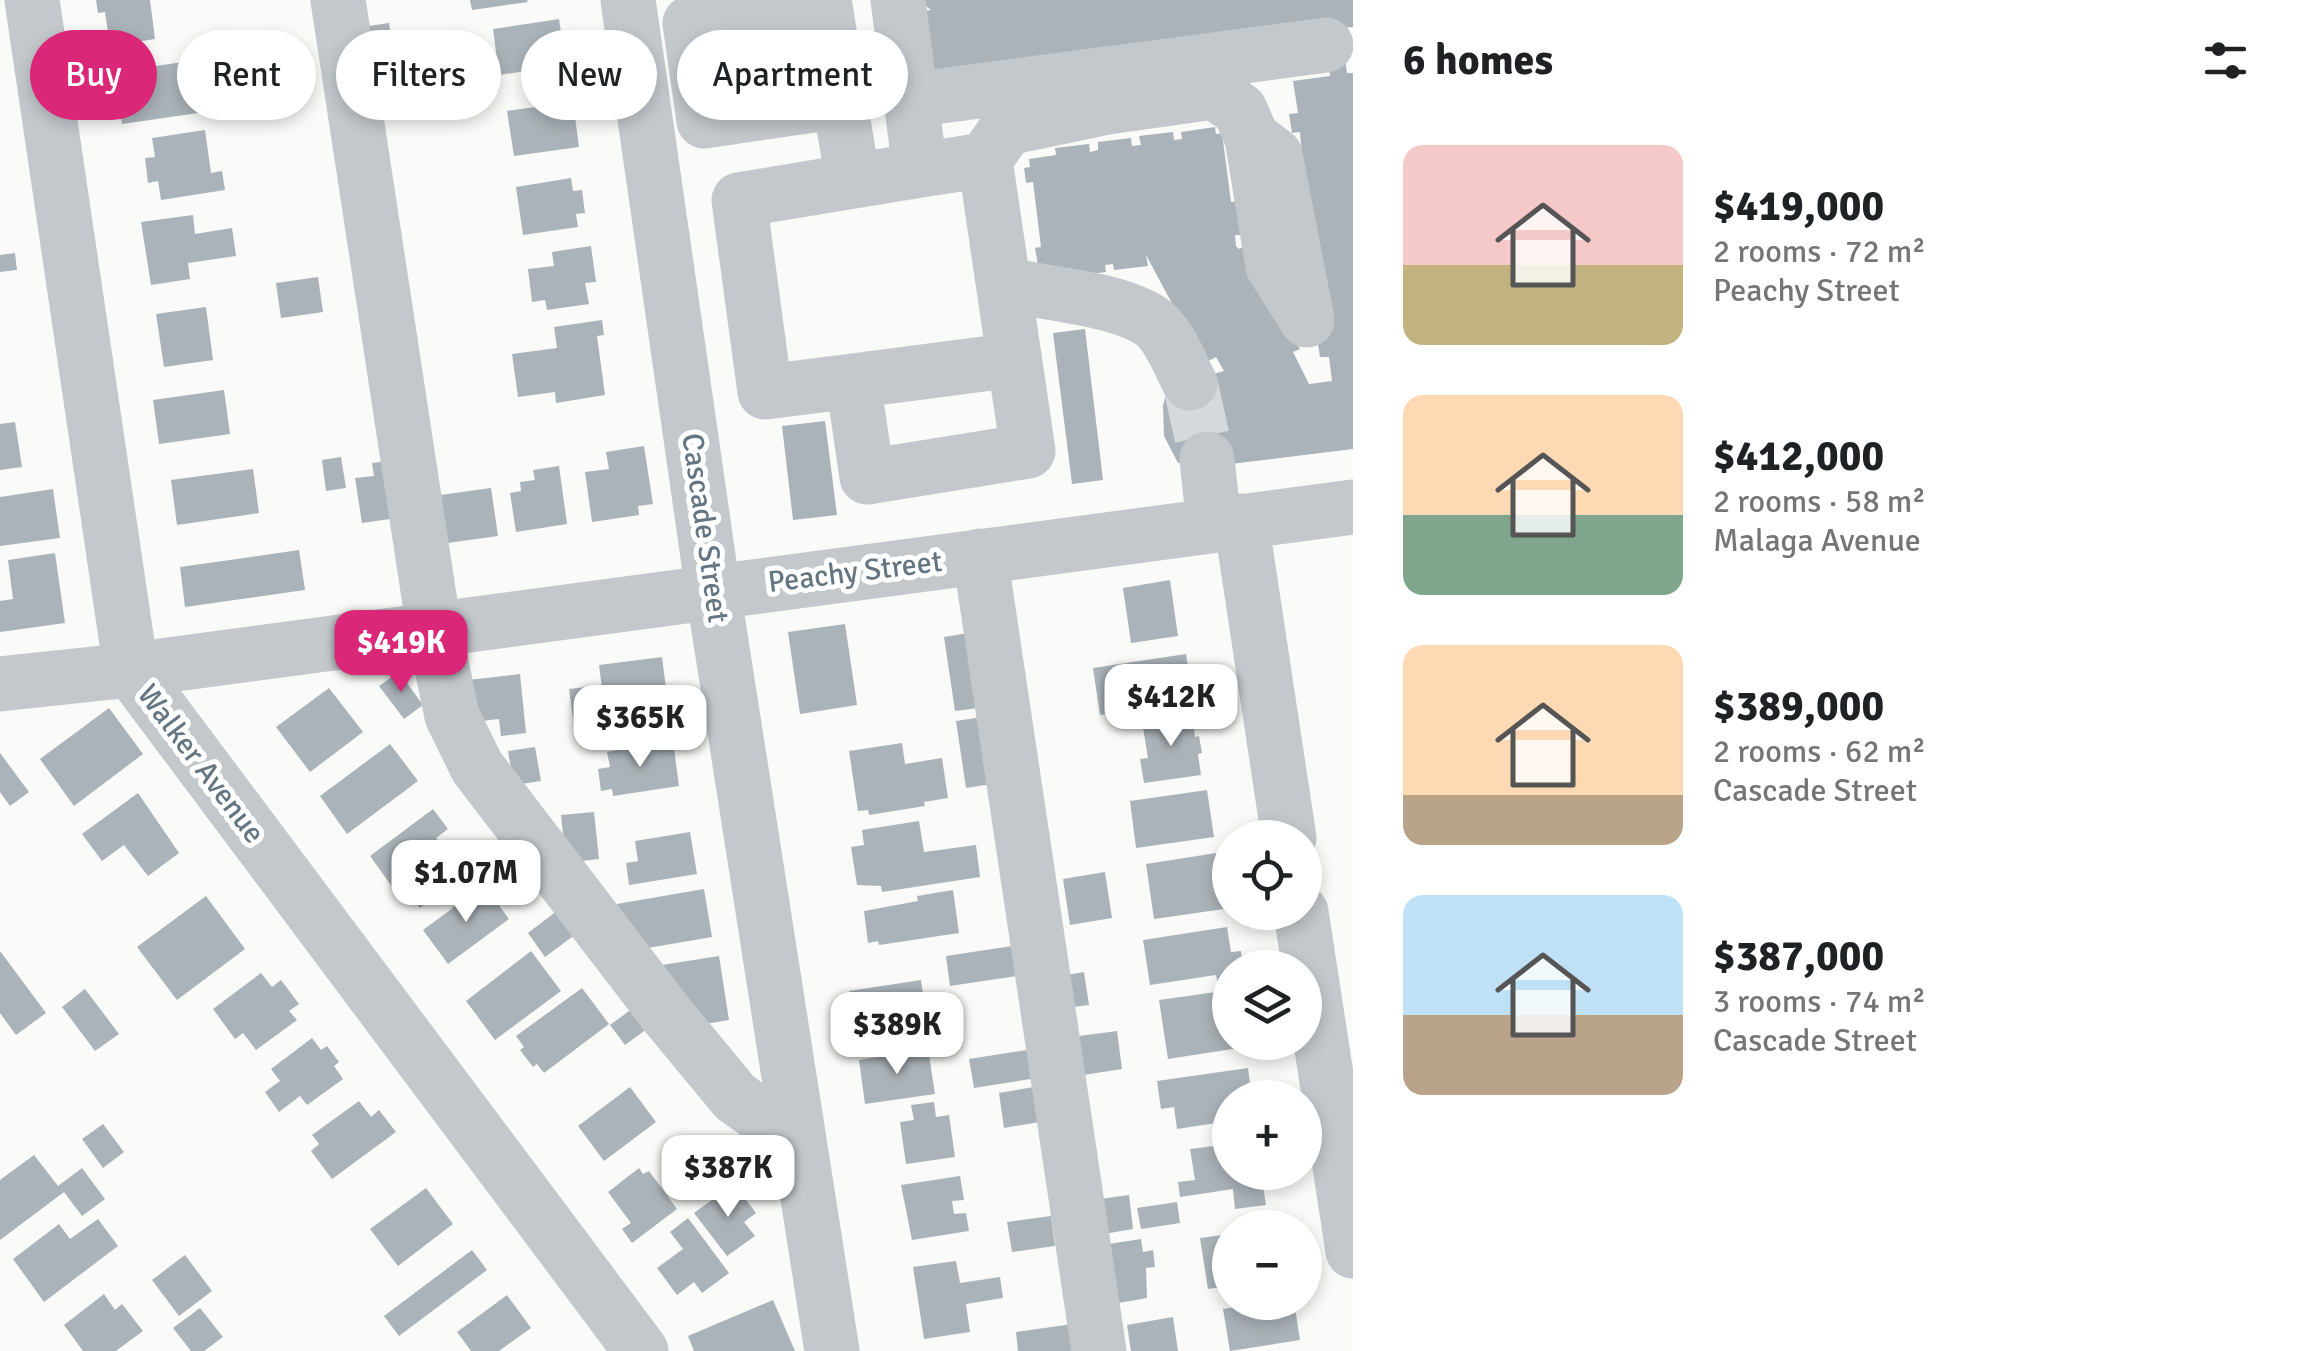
<!DOCTYPE html>
<meta charset="utf-8">
<style>
:root{--surface:#fff;--page:#f6f6f6;--text:#202124;--muted:#757577;--accent:#db2777}
body{margin:0;font-family:Signika,sans-serif;background:var(--page);color:var(--text);height:100vh;display:flex;flex-direction:column;font-size:38px;white-space:nowrap}
*{box-sizing:border-box;margin:0}
p{font-size:32px;color:var(--muted)}
.icon{flex:none;width:55px;height:55px;fill:none;stroke:currentColor;stroke-width:2;stroke-linecap:round;stroke-linejoin:round}
.map{position:relative;flex:1;overflow:hidden}
.sheet{display:flex;flex-direction:column;background:var(--surface);width:950px}
.sheet>*{flex:none}
.guide{position:absolute;left:30px;top:30px;width:950px;height:90px;display:flex;gap:20px}
.tools{position:absolute;left:1212px;top:820px;display:grid;gap:20px}
.tools a{display:grid;place-items:center;width:110px;height:110px;border-radius:50%;background:var(--surface);box-shadow:0 5px 15px #0003;font-size:50px}
.price{position:absolute;translate:-50% -85px;padding:0 22px;border-radius:20px;background:#fff;color:#222;font-size:32px;line-height:65px;filter:drop-shadow(0 2px 5px #0008)}
.price::after{content:'';position:absolute;left:50%;top:60px;width:30px;height:22px;margin-left:-15px;background:inherit;clip-path:polygon(0 0,100% 0,50% 100%)}
.price.on{background:var(--accent);color:#fff}
ul{padding:0;list-style:none}
li{display:flex;align-items:center;gap:30px;height:250px;padding:0 50px}
li span{display:grid;place-items:center;flex:none;width:280px;height:200px;border-radius:20px;color:#555}
li>.icon{margin-inline-start:auto}
span .icon{width:120px;height:120px;fill:#fffc;stroke-width:1}
li b{font-size:42px}
h2{display:flex;justify-content:space-between;align-items:center;height:120px;padding:0 50px;font-size:42px}
.pill{padding:0 35px;border-radius:45px;background:var(--surface);box-shadow:0 5px 15px #0003;font-size:35px;line-height:90px}
.pill.on{background:var(--accent);color:#fff}
main{display:flex;flex:1;min-height:0}
.map>svg:first-child{display:block}
.building{fill:#aab3b9}
.lines{fill:none;stroke-linecap:round;stroke-linejoin:round}
.minor-tunnel{stroke:#d5d9db;stroke-width:55;stroke-dasharray:55 28;stroke-linecap:butt}
.minor{stroke:#c3c8cc;stroke-width:55}
.labels{text-anchor:middle;dominant-baseline:central;stroke-width:10;stroke-linejoin:round;paint-order:stroke}
.street-label{font-size:30px;fill:#657683;stroke:#fff}
</style>
<main>
<div class="map">
<svg width="1353" height="1351" viewBox="0 0 1353 1351">
<rect width="100%" height="100%" fill="#fafaf8"/>
<path class="building" d="M96,0H150L155,39L110,46L105,12L98,13Z
M470,0H527L528,2L472,10Z
M918,0H1353V27L1341,28L1347,73H1353V449L1222,465L1221,457L1178,463L1164,436L1163,406L1168,386L1224,371L1216,357L1204,363L1146,255L1148,266L1114,270L1113,264L1105,265L1106,272L1073,276L1072,268L1044,272L1038,265L1035,248L1041,247L1033,182L1026,183L1024,168L1030,167L1029,159L1056,155L1055,148L1089,144L1090,152L1098,150V142L1131,138L1132,146L1141,145L1139,136L1173,132L1174,140L1182,139L1181,132L1215,127L1216,134L1222,133L1231,202L1239,201L1243,235H1235L1236,246L1239,249L1246,245L1285,320L1300,349L1293,352L1309,384L1332,381L1329,357H1320L1317,337L1300,132L1292,133L1289,114L1298,113L1293,81L1330,76L1324,29L926,83L916,12L931,10Z
M559,19L566,65L499,75L493,29Z
M389,23L393,53L360,58L356,28Z
M469,60L474,94L427,101L422,67Z
M190,61L198,113L122,124L114,72Z
M573,102L579,147L514,156L507,111Z
M205,130L211,173L222,171L225,190L161,200L158,181L148,183L145,158L155,157L152,138Z
M571,178L573,191L582,190L585,213L576,214L578,227L523,235L516,187Z
M193,215L195,234L232,228L236,256L188,263L190,279L151,285L141,222Z
M591,246L596,282L585,283L589,304L547,310L545,300L532,302L528,269L554,266L552,252Z
M15,253L17,270L0,272V255Z
M318,277L323,312L281,318L276,283Z
M206,307L213,360L164,367L156,314Z
M602,320L604,335L597,336L605,395L556,403L555,392L518,397L512,354L557,348L554,327Z
M1085,329L1103,480L1072,484L1053,333Z
M224,390L230,434L159,444L153,400Z
M825,421L837,515L793,520L782,426Z
M15,422L22,467L0,470V424Z
M644,446L653,504L638,506L639,515L592,522L585,472L609,469L606,452Z
M341,457L346,488L326,491L322,460Z
M388,461L397,518L362,523L355,478L374,476L372,463Z
M559,466L567,524L516,532L510,493L521,491L520,482L535,480L533,470Z
M253,469L259,513L177,525L171,480Z
M491,488L498,536L440,544L433,496Z
M53,489L60,538L0,546V497Z
M299,550L305,590L185,607L180,567Z
M55,553L65,623L0,632V601L13,599L8,560Z
M1170,580L1178,636L1131,643L1123,588Z
M845,624L857,705L800,714L788,632Z
M974,632L986,707L955,711L944,637Z
M1186,654L1193,701L1100,715L1093,668Z
M662,657L669,711L643,715L644,721L607,727L599,665Z
M399,672L423,705L404,719L379,686Z
M520,674L526,733L501,736L499,719L473,722L468,680Z
M596,686L600,723L574,726L569,689Z
M329,688L363,732L310,772L276,727Z
M109,708L143,754L74,806L40,759Z
M1192,714L1195,737L1199,736L1202,753L1198,754L1201,775L1144,783L1140,759L1148,758L1142,721Z
M989,716L998,783L966,788L956,721Z
M673,741L679,786L613,796L612,789L601,791L598,769L610,767L607,752Z
M902,743L905,764L942,758L948,798L924,802L925,806L869,815L868,810L858,811L849,751Z
M390,744L418,781L347,834L320,796Z
M535,747L541,781L514,785L508,751Z
M0,753L29,792L10,806L0,792Z
M1207,790L1214,837L1136,848L1130,801Z
M138,793L179,853L148,876L124,845L102,861L82,834Z
M433,809L448,829L436,838L464,875L420,908L406,889L398,895L370,856Z
M594,812L599,859L566,863L561,815Z
M919,821L924,852L976,845L980,877L882,892L881,886L857,885L851,847L864,845L862,830Z
M690,832L697,874L629,885L626,863L638,861L635,841Z
M1216,853L1219,871L1229,869L1230,876V891L1221,893L1224,909L1154,919L1146,864Z
M1105,872L1112,918L1070,925L1063,879Z
M484,885L509,919L448,964L423,930Z
M704,889L712,937L636,950L611,905Z
M953,890L959,933L879,945L878,941L868,943L864,911L918,901L917,896Z
M206,896L245,949L177,1000L137,947Z
M562,907L580,931L545,957L528,933Z
M1227,927L1231,952L1241,951L1243,968H1230V982L1218,984L1216,975L1150,985L1143,940Z
M1012,946L1017,976L950,986L946,956Z
M0,951L46,1013L16,1035L0,1013Z
M531,951L561,991L495,1040L466,1001Z
M719,956L729,1020L699,1025L662,965Z
M1084,972L1089,1005L1065,1008L1061,976Z
M261,973L272,987L281,980L299,1004L289,1011L297,1020L256,1050L243,1033L235,1039L213,1009Z
M921,980L927,1023L856,1034L849,991Z
M582,988L609,1024L544,1073L537,1064L533,1067L520,1050L524,1047L516,1036Z
M85,989L119,1034L95,1051L62,1007Z
M1230,990V1042H1238L1239,1048L1168,1059L1159,1000Z
M644,1000L659,1020L625,1045L610,1025Z
M1117,1031L1122,1069L1077,1076L1071,1037Z
M312,1038L321,1050L327,1046L339,1062L334,1066L343,1079L307,1105L300,1096L279,1112L265,1092L280,1081L271,1069Z
M928,1049L935,1094L865,1104L859,1060Z
M1033,1049L1037,1078L974,1088L969,1059Z
M1248,1068L1252,1098H1230V1121L1177,1129L1174,1107L1161,1109L1157,1081Z
M1040,1086L1045,1121L1004,1128L999,1093Z
M630,1087L656,1122L604,1161L578,1126Z
M359,1101L371,1117L379,1110L396,1132L332,1179L311,1151L319,1144L312,1135Z
M934,1102L936,1117L949,1115L955,1157L906,1164L900,1122L914,1120L911,1105Z
M103,1124L124,1152L103,1168L82,1139Z
M1230,1144V1172H1274L1276,1184L1263,1186L1266,1205L1235,1209L1233,1189L1180,1197L1178,1182L1195,1180L1190,1149Z
M34,1155L58,1186L82,1168L105,1199L82,1216L64,1192L0,1240V1180Z
M639,1168L643,1174L649,1171L677,1209L632,1243L622,1229L631,1223L608,1192Z
M960,1176L964,1200L952,1201L954,1214L966,1213L969,1231L912,1240L901,1185Z
M734,1184L756,1213L744,1222L755,1236L727,1256L694,1213Z
M426,1188L453,1224L398,1266L370,1229Z
M1129,1195L1133,1229L1098,1235L1093,1200Z
M1177,1202L1180,1223L1141,1229L1137,1208Z
M1051,1216L1055,1246L1012,1252L1007,1222Z
M688,1218L729,1273L702,1293L694,1282L677,1295L657,1268L683,1249L670,1232Z
M98,1219L118,1246L44,1302L13,1259L59,1224L70,1239Z
M1230,1234V1286L1208,1289L1200,1238Z
M1141,1239L1143,1252L1153,1250L1155,1267L1146,1268L1147,1298L1113,1304L1096,1246Z
M472,1250L487,1270L399,1336L384,1316Z
M185,1255L212,1291L179,1316L152,1280Z
M956,1261L960,1283L1000,1277L1003,1298L966,1304L970,1332L924,1339L913,1267Z
M104,1294L115,1310L122,1304L143,1331L116,1351H83L64,1325Z
M507,1295L531,1328L499,1351H471L457,1332Z
M773,1300L795,1351H694L688,1336Z
M1265,1302H1294L1300,1340L1230,1351L1223,1309Z
M200,1308L223,1337L204,1351H191L173,1328Z
M1173,1317L1178,1351H1131L1127,1325Z
M1080,1323L1084,1351H1018L1016,1332Z"/>
<g class="lines">
<path class="minor-tunnel" d="M1190,383L1207,459"/>
<path class="minor" d="M32,0L131,670L641,1351
M338,0L434,629L452,716L477,767L667,1015L735,1097L763,1117L796,1120
M628,0L713,591L832,1351
M898,0L911,100L1326,45
M841,101L704,121L690,23L824,0C834,60 842,120 853,179
M985,160L1007,128L1107,107L1214,92L1240,110L1252,138L1273,266L1307,320L1275,155L1252,138
M920,170L985,160L1028,451L867,477L853,381L1014,360
M1005,285C1045,293 1119,299 1152,322C1170,335 1180,365 1190,383
M853,381L765,392L739,200L920,170L911,100
M1207,459L1214,525
M1241,521L1289,838
M980,556L1099,1351
M0,684L131,670L1353,507
M1301,912L1353,1251"/>
</g>
<g class="labels">
<g class="street-label">
<text transform="translate(705 528) rotate(82)">Cascade Street</text>
<text transform="translate(855 572) rotate(-7)">Peachy Street</text>
<text transform="translate(201 764) rotate(53)">Walker Avenue</text>
</g>
</g>
</svg>
<div class="tools">
<a><svg class="icon" aria-label="locate" viewBox="0 0 24 24"><circle cx="12" cy="12" r="6"/><path d="M12 2v4M12 18v4M2 12h4M18 12h4"/></svg></a>
<a><svg class="icon" aria-label="layers" viewBox="0 0 24 24"><path d="M12 4l9 5-9 5-9-5zM3 14l9 5 9-5"/></svg></a>
<a>+</a>
<a>−</a>
</div>
<b class="price on" style="left:401px;top:695px">$419K</b>
<b class="price" style="left:1171px;top:749px">$412K</b>
<b class="price" style="left:640px;top:770px">$365K</b>
<b class="price" style="left:466px;top:925px">$1.07M</b>
<b class="price" style="left:897px;top:1077px">$389K</b>
<b class="price" style="left:728px;top:1220px">$387K</b>
<div class="guide">
<a class="pill on">Buy</a>
<a class="pill">Rent</a>
<a class="pill">Filters</a>
<a class="pill">New</a>
<a class="pill">Apartment</a>
</div>
</div>
<section class="sheet">
<h2>6 homes<svg class="icon" aria-label="filters" viewBox="0 0 24 24"><path d="M4 7h16M4 17h16"/><circle cx="9" cy="7" r="2"/><circle cx="15" cy="17" r="2"/></svg></h2>
<ul>
<li><span style="background:linear-gradient(#f6c9c9 60%,#c2b280 0)"><svg class="icon" aria-label="home" viewBox="0 0 24 24"><path d="M3 11l9-7 9 7M6 9v11h12V9"/></svg></span><div><b>$419,000</b><p>2 rooms · 72 m²</p><p>Peachy Street</p></div></li>
<li><span style="background:linear-gradient(#ffd9b3 60%,#7fa58c 0)"><svg class="icon" aria-label="home" viewBox="0 0 24 24"><path d="M3 11l9-7 9 7M6 9v11h12V9"/></svg></span><div><b>$412,000</b><p>2 rooms · 58 m²</p><p>Malaga Avenue</p></div></li>
<li><span style="background:linear-gradient(#ffd9b3 75%,#b9a48a 0)"><svg class="icon" aria-label="home" viewBox="0 0 24 24"><path d="M3 11l9-7 9 7M6 9v11h12V9"/></svg></span><div><b>$389,000</b><p>2 rooms · 62 m²</p><p>Cascade Street</p></div></li>
<li><span style="background:linear-gradient(#bfe0f5 60%,#b9a48a 0)"><svg class="icon" aria-label="home" viewBox="0 0 24 24"><path d="M3 11l9-7 9 7M6 9v11h12V9"/></svg></span><div><b>$387,000</b><p>3 rooms · 74 m²</p><p>Cascade Street</p></div></li>
</ul>
</section>
</main>
